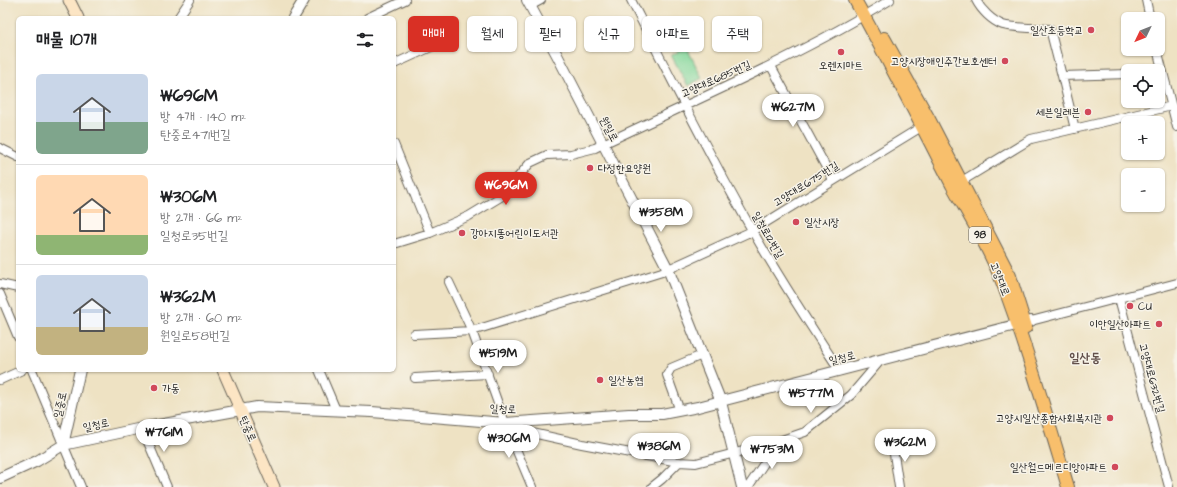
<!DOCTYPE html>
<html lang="ko">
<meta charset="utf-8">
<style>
:root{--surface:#fff;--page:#f2f2f2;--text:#202124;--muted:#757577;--line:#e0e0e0;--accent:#d93025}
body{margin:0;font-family:"Architects Daughter","Poor Story",sans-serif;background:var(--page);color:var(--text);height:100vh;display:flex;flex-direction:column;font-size:15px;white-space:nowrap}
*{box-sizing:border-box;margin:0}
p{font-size:13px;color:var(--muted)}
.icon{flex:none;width:22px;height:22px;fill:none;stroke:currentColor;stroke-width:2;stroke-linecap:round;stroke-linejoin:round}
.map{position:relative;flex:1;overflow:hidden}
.panel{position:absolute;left:16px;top:16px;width:380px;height:356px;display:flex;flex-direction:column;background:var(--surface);border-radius:6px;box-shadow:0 1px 3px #0004}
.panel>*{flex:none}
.hud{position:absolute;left:408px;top:16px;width:380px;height:36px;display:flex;gap:8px}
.needle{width:26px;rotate:227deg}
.tools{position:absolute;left:1121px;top:12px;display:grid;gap:8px}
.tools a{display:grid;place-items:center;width:44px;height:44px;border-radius:6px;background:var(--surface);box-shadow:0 1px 3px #0004;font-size:20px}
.price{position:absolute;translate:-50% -34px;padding:0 9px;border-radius:14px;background:#fff;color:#222;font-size:13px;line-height:26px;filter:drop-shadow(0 1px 2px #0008)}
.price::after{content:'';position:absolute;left:50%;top:24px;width:12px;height:9px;margin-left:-6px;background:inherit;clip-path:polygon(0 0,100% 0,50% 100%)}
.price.on{background:var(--accent);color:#fff}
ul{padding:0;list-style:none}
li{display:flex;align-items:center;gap:12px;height:100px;padding:0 20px}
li+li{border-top:1px solid var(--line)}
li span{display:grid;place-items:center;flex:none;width:112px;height:80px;border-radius:6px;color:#555}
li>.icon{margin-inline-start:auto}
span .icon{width:48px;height:48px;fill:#fffc;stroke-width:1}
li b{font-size:17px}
h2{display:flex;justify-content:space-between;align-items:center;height:48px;padding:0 20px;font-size:17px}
.tag{padding:0 14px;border-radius:6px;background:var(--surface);box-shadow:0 1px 3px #0004;font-size:14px;line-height:36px}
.tag.on{background:var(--accent);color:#fff}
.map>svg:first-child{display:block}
.grass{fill:#81d79a;stroke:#4e7a5b}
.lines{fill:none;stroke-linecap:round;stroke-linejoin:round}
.minor-casing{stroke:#666156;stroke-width:10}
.tertiary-casing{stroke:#666156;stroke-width:12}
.secondary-casing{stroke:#666156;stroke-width:13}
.primary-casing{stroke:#666156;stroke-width:14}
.minor{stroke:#fff;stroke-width:8}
.tertiary{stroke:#fff;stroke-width:10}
.secondary{stroke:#fce5c4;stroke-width:11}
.primary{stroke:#f8bf6c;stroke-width:12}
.poi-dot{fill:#d1495b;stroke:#f7f3e8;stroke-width:1.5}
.labels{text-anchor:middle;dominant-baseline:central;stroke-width:3;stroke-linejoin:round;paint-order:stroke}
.shield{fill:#f7f3e8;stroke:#5e5c59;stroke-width:1}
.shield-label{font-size:10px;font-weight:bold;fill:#1c1c1c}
.poi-label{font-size:11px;fill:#1c1c1c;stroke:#f7f3e8;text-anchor:end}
.street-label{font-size:11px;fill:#1c1c1c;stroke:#f7f3e8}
.quarter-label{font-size:13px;font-weight:bold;fill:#63514c;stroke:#f7f3e8}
</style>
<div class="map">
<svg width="1177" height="487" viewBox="0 0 1177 487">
<rect width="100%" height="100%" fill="#f7f3e8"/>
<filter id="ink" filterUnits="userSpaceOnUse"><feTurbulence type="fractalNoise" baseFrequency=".025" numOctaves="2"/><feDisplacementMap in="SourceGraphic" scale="8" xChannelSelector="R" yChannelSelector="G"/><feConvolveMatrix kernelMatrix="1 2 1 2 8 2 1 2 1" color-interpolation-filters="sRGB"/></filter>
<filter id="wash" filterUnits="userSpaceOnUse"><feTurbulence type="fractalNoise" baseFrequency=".012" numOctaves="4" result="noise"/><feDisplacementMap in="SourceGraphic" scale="16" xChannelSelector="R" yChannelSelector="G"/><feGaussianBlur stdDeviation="0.9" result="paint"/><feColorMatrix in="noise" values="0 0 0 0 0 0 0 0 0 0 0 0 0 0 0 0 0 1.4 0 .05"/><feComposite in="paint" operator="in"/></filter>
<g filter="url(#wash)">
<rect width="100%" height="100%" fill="#eee2c3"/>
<path class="grass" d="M687,48L702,78L688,86L671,55Z"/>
</g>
<g filter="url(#ink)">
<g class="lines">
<defs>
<path id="minor" d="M631,0C670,77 709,155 752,230C779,278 810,325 840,371
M976,0C981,10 992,21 1003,25C1013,28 1039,28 1050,29L1062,76
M1146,0L1150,19
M530,6L541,0
M178,18L190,0
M367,18L405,0
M1157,49L1177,127
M394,64L442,42
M771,66L833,180
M1075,129L1062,76L1128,74
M394,144L430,233
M0,148L18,157
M957,184L1026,142L1031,139L1172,106
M394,244L430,233L469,216L502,196L530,163L547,155L571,154L595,148L603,144C700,98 799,56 890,0
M449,282L472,331L505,423L532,487
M0,284L18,288
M0,294L18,337
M1119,298L1169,487
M1031,321L1177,283
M414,334L472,331L662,272L752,231L926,124
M32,370L81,487
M319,370L336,410
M415,378L488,374
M0,380L22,370
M680,411L667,375L671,368L702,355
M505,423L519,430L582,444L679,462L696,463L770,444L805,432L851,395L880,361
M142,428L167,487
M892,441L899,487
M652,487L662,479L679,462
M748,487L765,462L776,442"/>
<path id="tertiary" d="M527,0L557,55L668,269L721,402L742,487
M293,18L304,0
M63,445L80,370
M0,478L37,461L63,445L142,428L257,407L372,412L505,423L629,414H662L698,407L1031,321"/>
<path id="secondary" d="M69,0L78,18
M223,370L274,487"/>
<path id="primary" d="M855,0C889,61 920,123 952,185C969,216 988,246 1001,279C1027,347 1047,417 1068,487
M884,38L930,121L1010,276L1026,327"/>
</defs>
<use href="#minor" class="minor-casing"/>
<use href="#tertiary" class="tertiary-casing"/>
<use href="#secondary" class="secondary-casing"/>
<use href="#primary" class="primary-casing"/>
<use href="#minor" class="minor"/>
<use href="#tertiary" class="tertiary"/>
<use href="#secondary" class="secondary"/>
<use href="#primary" class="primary"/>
</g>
</g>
<g class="poi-dot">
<circle cx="1091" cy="30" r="4"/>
<circle cx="841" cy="52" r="4"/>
<circle cx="1005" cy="61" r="4"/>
<circle cx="1088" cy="112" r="4"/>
<circle cx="590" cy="168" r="4"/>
<circle cx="796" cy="222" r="4"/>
<circle cx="462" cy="233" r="4"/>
<circle cx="1130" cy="306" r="4"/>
<circle cx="1159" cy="324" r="4"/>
<circle cx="600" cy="380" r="4"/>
<circle cx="154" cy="388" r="4"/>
<circle cx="1110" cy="418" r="4"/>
<circle cx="1115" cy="467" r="4"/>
</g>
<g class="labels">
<rect class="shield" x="969" y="227" width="22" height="16" rx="3"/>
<g class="shield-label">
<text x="980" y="235">98</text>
</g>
<g class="poi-label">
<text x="1083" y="30">일산초등학교</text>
<text x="997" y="61">고양시장애인주간보호센터</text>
<text x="841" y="65" text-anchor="middle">오렌지마트</text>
<text x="1080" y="112">세븐일레븐</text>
<text x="598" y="168" text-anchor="start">다정한요양원</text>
<text x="804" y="222" text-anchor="start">일산시장</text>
<text x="470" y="233" text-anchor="start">강아지똥어린이도서관</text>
<text x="1138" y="306" text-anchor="start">CU</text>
<text x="1151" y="324">이안일산아파트</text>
<text x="608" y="380" text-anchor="start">일산농협</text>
<text x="162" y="388" text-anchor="start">가동</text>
<text x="1102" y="418">고양시일산종합사회복지관</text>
<text x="1107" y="467">일산월드메르디앙아파트</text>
</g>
<g class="street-label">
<text transform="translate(716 79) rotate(-24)">고양대로685번길</text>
<text transform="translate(609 129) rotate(62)">원일로</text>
<text transform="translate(806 184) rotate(-32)">고양대로675번길</text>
<text transform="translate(768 235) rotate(60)">일청로12번길</text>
<text transform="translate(1000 279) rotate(68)">고양대로</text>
<text transform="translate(842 358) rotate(-14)">일청로</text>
<text transform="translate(1152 378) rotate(75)">고양대로632번길</text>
<text transform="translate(60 405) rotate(-77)">일중로</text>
<text transform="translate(503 409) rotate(2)">일청로</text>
<text transform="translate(96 425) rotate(-12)">일청로</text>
<text transform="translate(248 429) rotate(66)">탄중로</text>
</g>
<g class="quarter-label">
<text x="1085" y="358">일산동</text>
</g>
</g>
</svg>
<div class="tools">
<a><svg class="needle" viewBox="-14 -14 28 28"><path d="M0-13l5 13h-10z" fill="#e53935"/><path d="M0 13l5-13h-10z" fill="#757577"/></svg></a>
<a><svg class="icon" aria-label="locate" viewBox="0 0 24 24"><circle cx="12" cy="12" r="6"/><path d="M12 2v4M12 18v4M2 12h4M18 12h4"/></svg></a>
<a>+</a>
<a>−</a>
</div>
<b class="price" style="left:793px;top:128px">₩627M</b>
<b class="price on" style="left:506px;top:206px">₩696M</b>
<b class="price" style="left:661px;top:233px">₩358M</b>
<b class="price" style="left:498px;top:374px">₩519M</b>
<b class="price" style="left:811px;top:414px">₩577M</b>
<b class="price" style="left:164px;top:453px">₩761M</b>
<b class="price" style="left:509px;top:459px">₩306M</b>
<b class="price" style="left:905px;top:463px">₩362M</b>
<b class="price" style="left:659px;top:467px">₩386M</b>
<b class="price" style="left:772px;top:470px">₩753M</b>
<div class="hud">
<a class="tag on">매매</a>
<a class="tag">월세</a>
<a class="tag">필터</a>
<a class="tag">신규</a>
<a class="tag">아파트</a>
<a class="tag">주택</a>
</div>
<section class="panel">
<h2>매물 10개<svg class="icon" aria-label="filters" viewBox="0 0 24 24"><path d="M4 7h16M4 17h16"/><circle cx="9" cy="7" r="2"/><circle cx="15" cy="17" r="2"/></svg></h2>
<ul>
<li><span style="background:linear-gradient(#c9d6e8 60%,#7fa58c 0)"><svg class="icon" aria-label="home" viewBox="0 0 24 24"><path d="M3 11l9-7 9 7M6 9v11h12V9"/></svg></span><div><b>₩696M</b><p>방 4개 · 140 m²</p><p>탄중로471번길</p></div></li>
<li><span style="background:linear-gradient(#ffd9b3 75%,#8fb573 0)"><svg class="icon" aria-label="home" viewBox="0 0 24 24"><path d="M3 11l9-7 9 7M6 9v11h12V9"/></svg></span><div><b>₩306M</b><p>방 2개 · 66 m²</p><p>일청로35번길</p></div></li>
<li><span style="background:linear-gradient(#c9d6e8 65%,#c2b280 0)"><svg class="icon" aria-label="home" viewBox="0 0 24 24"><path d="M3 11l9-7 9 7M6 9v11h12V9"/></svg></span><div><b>₩362M</b><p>방 2개 · 60 m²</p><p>원일로58번길</p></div></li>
</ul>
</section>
</div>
